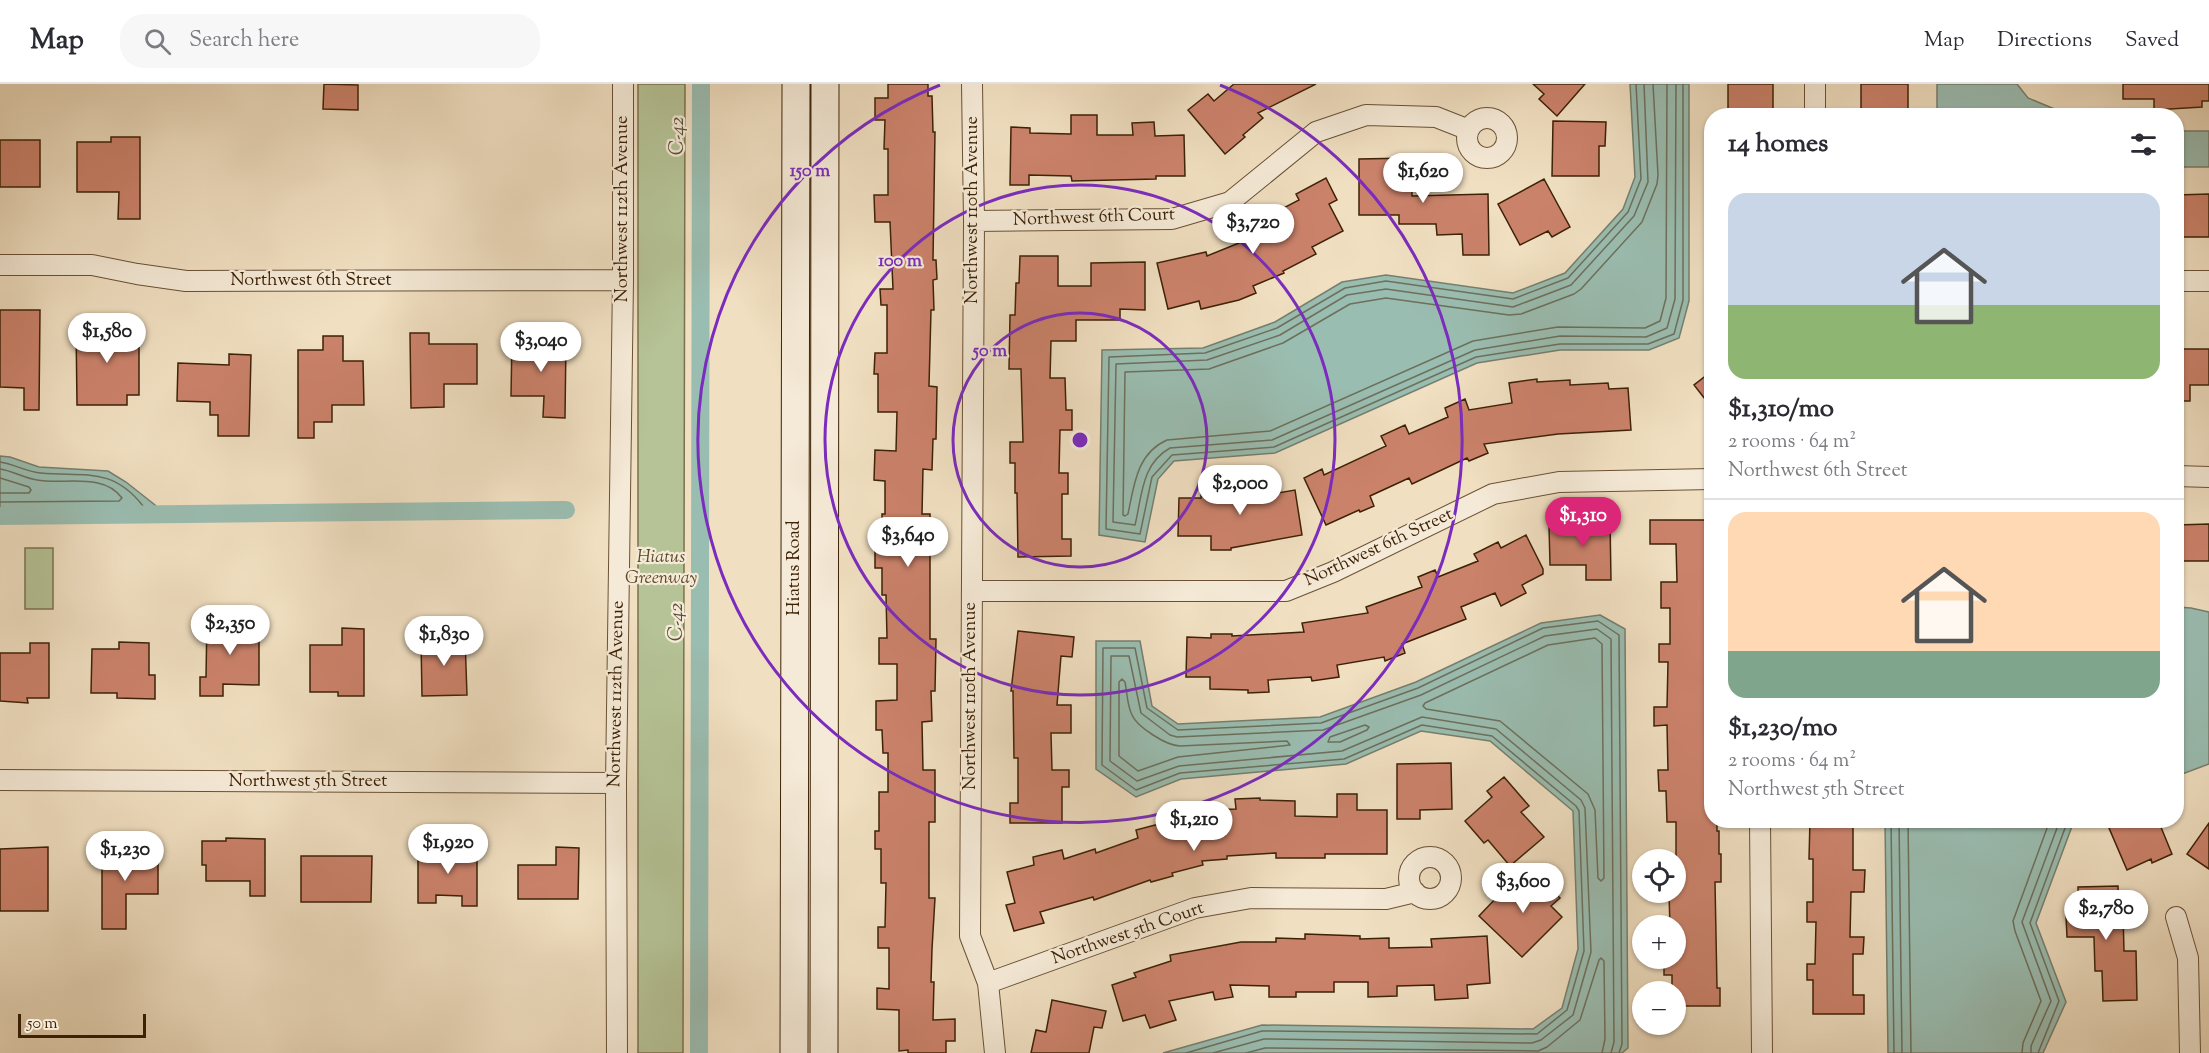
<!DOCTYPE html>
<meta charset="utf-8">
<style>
:root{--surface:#fff;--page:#f7f7f7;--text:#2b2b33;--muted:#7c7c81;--line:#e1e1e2;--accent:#db2777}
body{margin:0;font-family:"Sorts Mill Goudy",serif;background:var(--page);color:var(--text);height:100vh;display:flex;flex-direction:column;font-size:22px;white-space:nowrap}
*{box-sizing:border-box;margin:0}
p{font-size:20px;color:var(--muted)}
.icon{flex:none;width:33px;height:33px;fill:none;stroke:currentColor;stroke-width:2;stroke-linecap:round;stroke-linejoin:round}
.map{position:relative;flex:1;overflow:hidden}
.panel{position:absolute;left:1704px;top:24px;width:480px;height:720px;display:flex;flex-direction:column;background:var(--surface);border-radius:24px;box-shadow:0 2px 4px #0004}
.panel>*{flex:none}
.buttons{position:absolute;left:1632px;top:765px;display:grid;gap:12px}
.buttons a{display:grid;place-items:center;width:54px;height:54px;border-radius:50%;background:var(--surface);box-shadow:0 2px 4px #0004;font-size:30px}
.scale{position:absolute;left:18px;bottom:15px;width:128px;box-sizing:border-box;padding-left:6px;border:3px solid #3d2206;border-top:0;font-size:16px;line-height:21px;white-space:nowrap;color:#3d2206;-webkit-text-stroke:4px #f5ead7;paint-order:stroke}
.price{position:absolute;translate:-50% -51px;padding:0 14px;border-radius:21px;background:#fff;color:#222;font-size:20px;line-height:39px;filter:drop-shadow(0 2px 3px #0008)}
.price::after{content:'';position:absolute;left:50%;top:36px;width:18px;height:14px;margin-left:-9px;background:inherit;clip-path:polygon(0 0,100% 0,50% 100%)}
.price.active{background:var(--accent);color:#fff}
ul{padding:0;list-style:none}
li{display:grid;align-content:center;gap:12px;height:318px;padding:0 24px}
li+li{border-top:2px solid var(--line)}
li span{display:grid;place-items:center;height:186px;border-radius:18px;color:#555}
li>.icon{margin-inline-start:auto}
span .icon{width:108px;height:108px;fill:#fffc;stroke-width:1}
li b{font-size:26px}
h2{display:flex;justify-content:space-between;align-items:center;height:72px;padding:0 24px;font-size:26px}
header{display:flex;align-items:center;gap:36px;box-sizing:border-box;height:84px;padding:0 30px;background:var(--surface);border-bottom:2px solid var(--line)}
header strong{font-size:28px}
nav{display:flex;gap:33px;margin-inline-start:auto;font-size:21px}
.search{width:420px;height:54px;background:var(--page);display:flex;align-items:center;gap:15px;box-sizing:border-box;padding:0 21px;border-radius:24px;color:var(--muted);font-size:22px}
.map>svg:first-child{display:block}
.green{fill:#b5c396;stroke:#79724e;stroke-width:1.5}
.water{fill:#9abdb1;stroke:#757f6d;stroke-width:1.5}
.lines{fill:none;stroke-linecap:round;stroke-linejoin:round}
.shore{stroke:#6c705c;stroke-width:1.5}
.canal{stroke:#9abdb1;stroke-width:18}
.building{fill:#cb826b;stroke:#3d2206;stroke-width:1.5}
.minor-casing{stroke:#6a5135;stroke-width:22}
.secondary-casing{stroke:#3d2206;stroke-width:29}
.minor{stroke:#f5ead7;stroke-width:20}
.secondary{stroke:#f5ead7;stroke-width:27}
.ring{fill:none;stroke:#7b2cbf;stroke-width:3}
.labels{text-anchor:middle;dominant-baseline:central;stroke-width:4.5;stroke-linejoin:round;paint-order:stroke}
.street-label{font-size:18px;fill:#3d2206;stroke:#f5ead7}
.park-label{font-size:18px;font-style:italic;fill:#5b4a2a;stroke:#f5ead7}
.water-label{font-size:20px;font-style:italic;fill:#595039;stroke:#f5ead7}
.centre{fill:#7b2cbf;stroke:#f5ead7;stroke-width:3}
.ring-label{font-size:18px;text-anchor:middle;font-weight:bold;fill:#7b2cbf;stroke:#f5ead7;stroke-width:4.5;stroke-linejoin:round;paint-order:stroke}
</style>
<header>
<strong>Map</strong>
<div class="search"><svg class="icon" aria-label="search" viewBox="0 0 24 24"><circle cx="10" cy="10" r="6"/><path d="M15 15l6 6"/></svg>Search here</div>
<nav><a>Map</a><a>Directions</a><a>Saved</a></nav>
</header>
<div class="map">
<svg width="2209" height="969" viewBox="0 0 2209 969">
<rect width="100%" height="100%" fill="#f0dfc1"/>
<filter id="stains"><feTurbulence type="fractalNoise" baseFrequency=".00333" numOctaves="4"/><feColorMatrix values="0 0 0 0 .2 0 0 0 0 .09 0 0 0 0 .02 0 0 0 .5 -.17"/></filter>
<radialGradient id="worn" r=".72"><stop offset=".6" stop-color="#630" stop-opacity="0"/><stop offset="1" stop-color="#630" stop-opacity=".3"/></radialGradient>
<path class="green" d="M638,0H685L683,969H638Z
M25,464H53V525H25Z"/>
<path class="water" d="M1630,0H1689V217L1679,254L1649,266H1560L1477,279L1275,369L1174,377L1158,395L1145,458L1099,451L1102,266L1203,264L1275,238L1342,198L1386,191L1513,209L1565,189L1623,125L1635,93Z
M1937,0H2017L2028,14L2069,31H1937Z
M2176,47H2209V83H2177Z
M0,372L10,373L39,383L108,387L126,398L155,421L161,430L0,432Z
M2177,523L2191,524L2209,528V680L2177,692Z
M1600,531L1625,545L1628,964L1622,969H1163L1262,941L1533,945L1562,924L1578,865L1573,727L1490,657L1421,647L1346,680L1181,695L1136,713L1096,685V557H1140L1152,622L1178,640L1320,633L1416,598L1541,539Z
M1885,737H2074L2036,839L2066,918L2043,969H1888Z"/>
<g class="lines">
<path class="shore" d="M1636,0L1641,95L1628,128L1568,194L1513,215L1386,197L1345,204L1277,244L1205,269L1109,273L1106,445L1140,450L1152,393L1172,371L1274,363L1476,273L1560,260H1648L1674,250L1683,216V0
M1644,0L1648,98L1634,132L1571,201L1513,223L1386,205L1347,211L1280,251L1207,276L1116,280L1113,438L1135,441C1142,413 1141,380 1170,364L1272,356L1475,266L1560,252L1646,253L1667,244L1675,215L1676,0
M1653,0L1658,91L1657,100L1642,138L1581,205L1574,210L1521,230L1509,231L1386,214L1350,220L1283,259L1209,285L1125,288L1123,431L1125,432L1128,430C1134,401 1137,369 1167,356L1270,347L1473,257L1558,243L1645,244L1660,237L1666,214L1667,0
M0,378C14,380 27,388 41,389C83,393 112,382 143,422L140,424L0,426
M0,385C13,387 24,394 37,396C64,401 103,388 122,414L119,417L0,418
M0,394L29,403L31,406L29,409H0
M1595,554L1602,560L1604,794L1601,797L1598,794L1595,726L1588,710L1500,637L1426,625L1423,622L1425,619L1548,561Z
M1122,595L1125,598C1127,608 1127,621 1132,631C1137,643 1167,662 1180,662L1287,657L1290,661L1178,673L1138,687L1119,672V598Z
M1365,641L1369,643L1367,646L1340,658H1328L1330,653Z
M1891,736L1894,969
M1899,736L1902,969
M1908,736L1911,969
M1186,969L1262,947L1537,950L1567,926L1584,867L1579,727L1576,722L1492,652L1422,641L1344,675L1180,689L1136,706L1102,681L1103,564H1135L1147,624L1178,646L1321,639L1418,604L1543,544L1598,537L1619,551L1622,960L1619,969
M1213,969L1264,955L1532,959L1541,956L1573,931L1591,868L1585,724L1581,716L1496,645L1422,633L1342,667L1179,682L1137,697L1110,677L1111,572H1129L1141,629L1170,651L1177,653L1323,646L1421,611L1545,552L1597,545L1611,555L1614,958L1611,969
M1246,969L1265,964L1538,967L1547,963L1580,936L1599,876L1601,874L1604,877L1605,955L1602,969
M2022,969L2023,959L2041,917L2015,847L2013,837L2050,736
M2031,969V962L2051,917L2022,838L2060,736
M2038,969L2059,917L2030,839L2068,736"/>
<path class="canal" d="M0,432L566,426
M699,969L701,0"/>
</g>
<path class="building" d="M324,0L358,1V26L323,25Z
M888,0H928V12H932L933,48H935L933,176H936L937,195L933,196L934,226H931L929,302L937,303L936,355H933L932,386L923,385L922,430H930V555H936L935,607H931L932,637L922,638L923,686H935V738H929V814H935L932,865L931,898H934L933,936L955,935V957H946V969H908V966L899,967V926L877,925V904L889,905V864H878V843H885L886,799H881V765H875V747H879V708H888V669H883L882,646H876V617L897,616V580H879V554H887L886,511H882V484H875V465H883L882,430H885V397L874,396L875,366L896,367L897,328H878V290H874L875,269H887V221H881L880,205H893L890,138H875L874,111H888V65H884L885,36H875V14H888Z
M1234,0H1316L1258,29L1263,34L1243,51L1245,53L1225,70L1188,26L1208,10L1214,17Z
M1533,0H1585L1557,32L1539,15L1544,10Z
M1728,0H1773V32H1728Z
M1861,0H1908V32H1861Z
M2123,0H2209V17H2202V23L2154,26V15H2123Z
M1071,31H1097V51H1133L1132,39L1154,38L1155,52L1184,51L1185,92H1156V95L1072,97L1071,92L1029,91V101H1010L1011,43L1030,44V49L1071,50Z
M1553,37L1606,38L1605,62H1599V92H1552Z
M111,53H140V135H118L119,108H77V58H111Z
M0,56H40V103H0Z
M1411,74L1412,112L1488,110L1489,171H1463L1462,150L1437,151L1436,140H1399V131H1359V75Z
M1326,94L1337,116L1329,120L1343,147L1312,163L1316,170L1283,187L1284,189L1253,202L1256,209L1239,216L1201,225L1199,217L1168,225L1157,179L1206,168L1207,172L1281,142L1274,129L1299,116L1296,110Z
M1544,95L1570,143L1552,153L1548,147L1520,161L1498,120Z
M2209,110V153H2176V111Z
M1020,172H1058V202H1091V179L1145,178V226L1120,225V236H1076V257H1051L1050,294H1065L1066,326H1072V346H1060L1059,389H1068V410H1062V455H1071V472L1018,473L1017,409H1015V379H1010V358H1023L1021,285H1009L1010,231H1015L1016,199H1019Z
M0,226H40L39,326H24V304L0,303Z
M76,241H139V311H127V321H77Z
M410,249H429V260H477V300H444V323L411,324Z
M323,252H343V277H363L364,321H332V338H314V354H298V266H323Z
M512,255L566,256L565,334L543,333L544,312H511Z
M2176,265H2209V301H2190V317H2176Z
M229,270L251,271L249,352H218V331H210V318L177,317L178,279L229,281Z
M1712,287V324L1694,301Z
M1537,295V298L1570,296V301L1608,299L1609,305L1628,304L1631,346L1558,350L1484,360L1488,369L1469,377L1467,374L1412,400L1409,394L1370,412L1374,422L1360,428L1359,426L1326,441L1304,394L1322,385L1324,391L1386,362L1381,352L1405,341L1409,350L1448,333L1445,324L1465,315L1469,326L1512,319L1509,299Z
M1270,402L1272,410L1295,406L1302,451L1231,464V466H1211V452H1178L1179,414H1201V403H1231V407Z
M1650,436H1712V643H1708L1709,684H1712V736H1717V747H1719V770H1721V798H1715L1717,904H1720V922H1676V908H1672V891H1664V874H1676V842H1670L1669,810H1676V738H1667L1666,707H1659L1658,686H1668L1667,641L1654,642V623H1667L1668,578H1659V560H1670V524H1661V498H1677L1676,460H1650Z
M1589,437H1610L1611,496H1586V481H1550L1549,441L1589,440Z
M2209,440V477H2176V441Z
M1526,451L1543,485V490L1522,501L1526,509L1501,522L1495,509L1461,523L1466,535L1402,560L1405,569L1385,577L1384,573L1337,581L1339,593L1312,597L1311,593L1268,596L1269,608L1248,609V606L1210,605V593H1186L1187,553L1211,554V550H1232V552L1304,548L1302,539L1368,529L1366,523L1422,503L1418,493L1435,486L1438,493L1478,477L1474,470L1498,458L1501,464Z
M207,534H243V546H259V601L223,600V612H200V593H206Z
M342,544L364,545V612H338V608H310V561H342Z
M1018,547L1074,553L1072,573L1061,572L1057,621H1071V649H1051L1052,686H1069V703H1062V739H1010V719H1018V674H1014L1013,607H1011Z
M465,554L467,611L422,612L421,556Z
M119,558L149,559V591H155V615L117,614V609H91L92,565H119Z
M30,559H49V614H27L28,619L0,617V569H30Z
M1451,679L1452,725L1420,726V735H1397V680Z
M1504,693L1529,722L1521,728L1544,753L1510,782L1488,756L1484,759L1465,737L1492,713L1487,707Z
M1337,710H1357V726H1387V770H1325V774H1276V769L1227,772V775L1202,777L1203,781L1172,789L1173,792L1151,798L1150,796L1094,816L1093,813L1040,828L1044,839L1014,847L1006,821L1015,819L1007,788L1034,781L1033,773L1062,766L1064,775L1095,765L1096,769L1138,754L1136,746L1163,739L1165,745L1209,732V726L1236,725L1235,715L1260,714V716L1295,717V732L1337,733Z
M1810,736H1853V786H1865L1864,808H1851L1850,853H1864L1863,870H1853V911H1864V930H1813V896H1807V880H1815L1816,838H1807V818H1813V775H1809Z
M2126,736H2158L2172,770L2152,779L2151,775L2127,786L2109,744Z
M2209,739V785L2187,770Z
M226,754L265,755V812H250V797H206V781H202V757H226Z
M102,760H122V771H158V810H126V845H102Z
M48,763V827H0V765Z
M556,763L579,764L578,815H518V781H556Z
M418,765L477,767V822H462V812L436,811V819H418Z
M301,772H372L371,818H301Z
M1527,789L1539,800L1542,797L1560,814L1551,822L1562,833L1522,873L1479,832L1497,813L1500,816Z
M2118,802L2119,829H2123L2124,867H2136L2137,916L2103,917L2102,887H2095L2094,853H2067L2066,832H2079L2078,803Z
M1305,850L1360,852V855L1389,854V864L1432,863L1431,855L1487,852L1490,899L1467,901L1468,914L1435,916L1434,901L1397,902V912L1368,913V898H1334V908H1296V913H1269V902L1230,901L1233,913L1215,916L1213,908L1169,917L1176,936L1150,944L1145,931L1123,937L1112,901L1136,893L1134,889L1171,877L1170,871L1241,858H1276V854L1305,855Z
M1052,916L1106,927L1102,944L1094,943L1089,969H1031L1036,946L1046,948Z"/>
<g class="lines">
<defs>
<path id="minor" d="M972,0L974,137L970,852L988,899L995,969
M1815,0V32
M1467 54a20 20 0 1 1 40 0a20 20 0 1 1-40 0Z
M974,137L1172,135L1230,118L1316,48L1366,31L1436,33L1469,46
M0,181H92L137,190L186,197L623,196
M2176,197H2209
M2176,392L2209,393
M972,507H1286L1333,488L1493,410L1559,398L1712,395
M0,696L616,699
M1760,736L1762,969
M1409 794a21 21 0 1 1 42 0a21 21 0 1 1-42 0Z
M2176,833L2188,874L2190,969
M988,899L1195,824L1251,814L1386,815L1415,808
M617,969L616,699L623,196V0"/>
<path id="secondary" d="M794,969L796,0
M824,969L825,0"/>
</defs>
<use href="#minor" class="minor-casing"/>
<use href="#secondary" class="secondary-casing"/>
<use href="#minor" class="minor"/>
<use href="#secondary" class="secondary"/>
</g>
<g class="ring">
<circle cx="1080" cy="356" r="127"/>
<circle cx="1080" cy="356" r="255"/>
<path d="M1220 1A382 382 0 1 1 940 1"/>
</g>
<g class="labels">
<g class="street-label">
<text transform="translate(623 125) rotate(-90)">Northwest 112th Avenue</text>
<text transform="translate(973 126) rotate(-90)">Northwest 110th Avenue</text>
<text transform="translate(1094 134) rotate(-2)">Northwest 6th Court</text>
<text x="311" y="197">Northwest 6th Street</text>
<text transform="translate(1379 464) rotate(-25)">Northwest 6th Street</text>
<text transform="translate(795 484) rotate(-90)">Hiatus Road</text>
<text transform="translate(617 610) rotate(-89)">Northwest 112th Avenue</text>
<text transform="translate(971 612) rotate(-90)">Northwest 110th Avenue</text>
<text x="308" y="698">Northwest 5th Street</text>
<text transform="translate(1128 850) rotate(-19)">Northwest 5th Court</text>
</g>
<g class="park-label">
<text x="661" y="474">Hiatus<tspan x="661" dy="21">Greenway</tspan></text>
</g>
<g class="water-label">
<text transform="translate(678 52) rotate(-90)">C-42</text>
<text transform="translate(677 538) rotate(-90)">C-42</text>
</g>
</g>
<circle cx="1080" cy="356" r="9" class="centre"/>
<g class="ring-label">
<text x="810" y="92">150 m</text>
<text x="900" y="182">100 m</text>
<text x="990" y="272">50 m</text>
</g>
<rect width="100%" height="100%" filter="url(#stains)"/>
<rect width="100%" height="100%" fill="url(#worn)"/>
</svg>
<div class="buttons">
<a><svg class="icon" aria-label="locate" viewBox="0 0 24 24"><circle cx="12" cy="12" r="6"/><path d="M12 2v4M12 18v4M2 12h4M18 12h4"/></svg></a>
<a>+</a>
<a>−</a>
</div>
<div class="scale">50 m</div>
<b class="price" style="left:1423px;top:120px">$1,620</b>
<b class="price" style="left:1253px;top:171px">$3,720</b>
<b class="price" style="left:107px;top:280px">$1,580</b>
<b class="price" style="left:541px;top:289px">$3,040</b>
<b class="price" style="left:1240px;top:432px">$2,000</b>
<b class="price active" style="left:1583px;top:464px">$1,310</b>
<b class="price" style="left:908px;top:484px">$3,640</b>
<b class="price" style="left:230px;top:572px">$2,350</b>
<b class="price" style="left:444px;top:583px">$1,830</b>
<b class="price" style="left:1194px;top:768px">$1,210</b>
<b class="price" style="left:448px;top:791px">$1,920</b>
<b class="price" style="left:125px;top:798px">$1,230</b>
<b class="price" style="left:1523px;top:830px">$3,600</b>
<b class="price" style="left:2106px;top:857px">$2,780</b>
<section class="panel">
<h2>14 homes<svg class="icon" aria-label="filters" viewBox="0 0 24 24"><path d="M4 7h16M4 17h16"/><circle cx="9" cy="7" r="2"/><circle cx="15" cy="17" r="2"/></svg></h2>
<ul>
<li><span style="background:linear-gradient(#c9d6e8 60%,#8fb573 0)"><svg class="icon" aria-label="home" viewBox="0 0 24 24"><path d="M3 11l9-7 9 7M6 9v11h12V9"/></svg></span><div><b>$1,310/mo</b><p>2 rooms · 64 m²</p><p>Northwest 6th Street</p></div></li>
<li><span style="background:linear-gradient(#ffd9b3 75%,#7fa58c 0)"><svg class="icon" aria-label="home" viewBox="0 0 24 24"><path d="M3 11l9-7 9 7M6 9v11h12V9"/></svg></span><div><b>$1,230/mo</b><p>2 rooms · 64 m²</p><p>Northwest 5th Street</p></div></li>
</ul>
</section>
</div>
